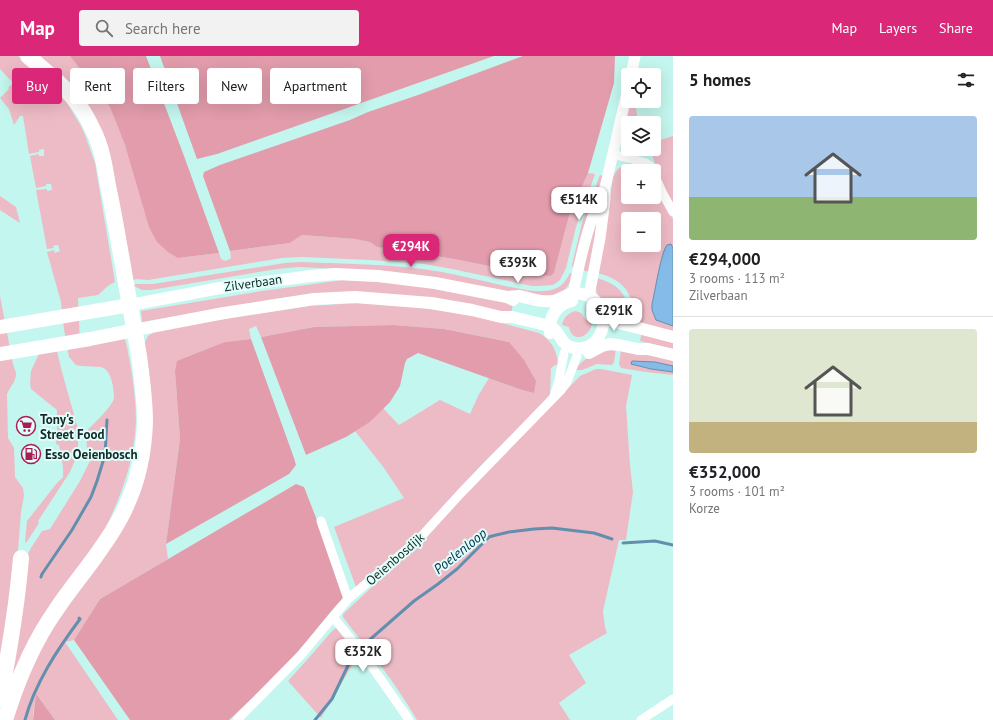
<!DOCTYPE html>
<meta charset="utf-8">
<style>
:root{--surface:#fff;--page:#f2f2f2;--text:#202124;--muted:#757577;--line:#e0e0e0;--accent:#db2777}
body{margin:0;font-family:"PT Sans",sans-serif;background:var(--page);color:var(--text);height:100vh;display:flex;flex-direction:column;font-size:15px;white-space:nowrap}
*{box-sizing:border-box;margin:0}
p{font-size:13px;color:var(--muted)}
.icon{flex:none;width:22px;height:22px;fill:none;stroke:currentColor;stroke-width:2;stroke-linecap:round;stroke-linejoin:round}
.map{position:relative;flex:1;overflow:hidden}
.details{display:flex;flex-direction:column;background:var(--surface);width:320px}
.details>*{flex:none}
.top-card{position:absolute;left:12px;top:12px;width:380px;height:36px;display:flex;gap:8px}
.buttons{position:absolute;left:621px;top:12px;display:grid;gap:8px}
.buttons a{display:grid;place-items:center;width:40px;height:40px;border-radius:4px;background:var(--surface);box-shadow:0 4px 16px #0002;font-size:20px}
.price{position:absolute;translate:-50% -34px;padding:0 9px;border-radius:8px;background:#fff;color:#222;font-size:13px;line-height:26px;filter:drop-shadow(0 1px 2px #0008)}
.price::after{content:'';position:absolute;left:50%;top:24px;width:12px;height:9px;margin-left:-6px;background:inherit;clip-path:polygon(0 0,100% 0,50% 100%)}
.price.active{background:var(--accent);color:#fff}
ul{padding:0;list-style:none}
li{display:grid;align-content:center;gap:8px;height:212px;padding:0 16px}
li+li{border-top:1px solid var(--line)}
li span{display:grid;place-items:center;height:124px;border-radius:4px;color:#555}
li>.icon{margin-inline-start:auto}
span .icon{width:72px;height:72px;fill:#fffc;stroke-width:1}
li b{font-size:17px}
h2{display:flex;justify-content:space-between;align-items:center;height:48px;padding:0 16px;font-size:17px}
.tag{padding:0 14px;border-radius:4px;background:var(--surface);box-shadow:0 4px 16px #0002;font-size:14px;line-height:36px}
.tag.active{background:var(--accent);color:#fff}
header{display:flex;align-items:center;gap:24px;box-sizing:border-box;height:56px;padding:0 20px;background:var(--accent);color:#fff}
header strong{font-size:19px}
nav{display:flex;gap:22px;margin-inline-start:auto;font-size:14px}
.search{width:280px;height:36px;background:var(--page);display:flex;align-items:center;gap:10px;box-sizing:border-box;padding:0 14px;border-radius:4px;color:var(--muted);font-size:15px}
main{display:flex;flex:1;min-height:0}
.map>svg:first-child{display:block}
.green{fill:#edbbc5;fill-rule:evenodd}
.forest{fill:#e29cac}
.water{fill:#85bbe8;stroke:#638fae}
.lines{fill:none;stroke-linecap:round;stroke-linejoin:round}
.stream{stroke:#638fae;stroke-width:3}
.minor{stroke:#fff;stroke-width:9}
.tertiary{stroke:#fff;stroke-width:11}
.secondary{stroke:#fff;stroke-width:12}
.primary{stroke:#fff;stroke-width:14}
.motorway{stroke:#fff;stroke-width:16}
.labels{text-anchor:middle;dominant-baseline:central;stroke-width:4;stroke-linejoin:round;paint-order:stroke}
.street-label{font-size:13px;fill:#152927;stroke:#e0fef9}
.poi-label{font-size:13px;font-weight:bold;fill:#152927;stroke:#e0fef9;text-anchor:start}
.water-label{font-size:14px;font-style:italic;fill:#002c49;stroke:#e0fef9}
</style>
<header>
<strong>Map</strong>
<div class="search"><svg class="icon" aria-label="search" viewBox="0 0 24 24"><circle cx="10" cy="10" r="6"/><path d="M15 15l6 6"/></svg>Search here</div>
<nav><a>Map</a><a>Layers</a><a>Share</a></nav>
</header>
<main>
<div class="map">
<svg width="673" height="664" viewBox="0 0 673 664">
<rect width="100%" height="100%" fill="#c3f6ee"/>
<path class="green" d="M0,0H18L51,27L61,37L81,70L85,79L95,107L115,226L109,229L98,239L78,242L80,287L125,283C128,294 130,307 132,319C134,333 136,349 136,364C134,428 101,482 70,537C49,576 27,615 5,653L27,500L31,492L42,475L50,473L80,425L90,405L87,393L86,376C92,369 113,350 114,342C114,337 113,330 112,326C110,319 108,313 101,311L81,310L76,309L69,301L64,273L61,246L47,196L54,194L55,197L60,195L58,189L53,190L54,192L47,193L36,134L47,133V135L52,134L51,128H46V130L36,132L30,100L39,98V100H44V93L39,94V96L29,98L23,60H20L14,69L9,53L0,42L9,33L8,32L13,27L0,13Z
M36,0H70L110,50L125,89L178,202L219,197L221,203L225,205L230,203L231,201L230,195L290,187L302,179L355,183L370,186L377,191L454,203L533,219L551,220L554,217L569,160L588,117L595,118L576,171L566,212L560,224L553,229L540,230H532L452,213L424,208L370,204L302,201L282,202L148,224L137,223L128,225L111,105Z
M629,45H635L638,67H628V93H642L641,96L637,100L631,98L625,92L621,82Z
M673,80V149L661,125L650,93H654V86Z
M631,107L645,111L648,115H628V141H654V126L665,150L673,163V192L671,188L667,189L665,191L652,248V254L656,263L673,270V277L632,267C637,239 623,223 597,217L613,121C617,113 621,109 631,107ZM628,163H654V189H628Z
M600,119L603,120L591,153L575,213L573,212L572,209L582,167Z
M0,140L16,151L20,167L0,154Z
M598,157L590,216L582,214Z
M301,206C348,208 395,208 442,216C463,220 484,225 505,230C517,232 531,236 544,235C558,234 564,229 570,217H574L571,225L564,235L561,237L546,241L498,234L445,223L411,218L384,215L298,211L277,213L151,234H142L132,229L137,228H153L285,207Z
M596,222C620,228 631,241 627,266L612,260L607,254L597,238L596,232Z
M343,224L412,228L513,248L511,258L464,247L281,242L142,266L141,255L262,235Z
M0,240L13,308L16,317V320L14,326L9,334L7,338L8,382L14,392L15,421L23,432L24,440L21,456L15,533L0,622Z
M357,247L410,250L475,260L539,277C551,283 558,296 558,310L555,309L551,312L550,338L549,341L542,351L488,402L459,433L432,466L356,531L334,471L404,442L384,412L355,375L370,366L383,352L399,369L440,344L470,358L478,340L489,322L522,334L534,337L509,286L444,273L394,269L314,271L261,281L256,270L249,273L251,283L225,286L175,315L180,383L166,488L168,503L100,543L74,584L65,586L118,664H55L36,639L33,658V664H12L29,617L42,591L65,552L131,452L144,288L148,280L159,273L309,250Z
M576,255L581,257L586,264L592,266C592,280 572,289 569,271L562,269C564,261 568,257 576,255Z
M642,276L673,284V293L640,285Z
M46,283L55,287L62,316L78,373V391L76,402L70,416L38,465L39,467L26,487L25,486L27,465L57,427L63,421V411L59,389L56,388L57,377V354L47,346L31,333L30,327L31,315Z
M616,293L614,306L612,309L597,308L582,314H575C583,301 601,295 616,293Z
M621,294L673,304V319L646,316L621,312L619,308Z
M596,313H601L632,319L626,350L630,409L633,436L626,484H619L603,555L605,571L607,577L569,599L586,627L559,647L570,664H417C405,643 390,622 375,602C364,588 353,575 343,561V558L434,473L469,434L580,320Z
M336,572L338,573L359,599L354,606L321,662L288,625L313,597L332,575Z"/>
<path class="forest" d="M70,0H146L184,100L219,197L178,202L168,196L157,186L149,171L125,89L110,51Z
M160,0H494L217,98L197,103Z
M523,0H615L614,27L588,117L569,160L554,217L551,220L533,219L454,203L377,191L370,186L355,183L302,179L290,187L230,195L203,120L204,116L220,109L350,64L368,56L418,39Z
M394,269L444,273L509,286L524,304L536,325L534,337L522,334L418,297L407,303L405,307L400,330L390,346L370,366L346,381L306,399L261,281L314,271Z
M251,283L294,402L296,409L289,418L166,488L180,383L175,315L177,305L225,286Z
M296,428L304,431L346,539C327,558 312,580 294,600C274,622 251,643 229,664H130L74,584L100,543Z
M36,638L55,664H33Z"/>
<path class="water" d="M671,188L673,192V270L656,264L652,254V248C655,236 661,196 667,189Z
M632,305L655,306L673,310V316L651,313L631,308Z"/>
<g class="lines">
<path class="stream" d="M623,487L655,485L673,489
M41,521L42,518L72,474L91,441L97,425L105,399L107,364
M366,587L414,545L438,528L457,513L489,481L492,480L509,476L534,473L552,472L594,477L612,483
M25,664C35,627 57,594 80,563L79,562
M315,664L332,643L354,597"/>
<path class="minor" d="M613,98L646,107L650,110L653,115
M654,118L663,138L673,156
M554,340L559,324L564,297
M321,465L348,543
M333,561L363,598L403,655L409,664
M237,664L301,599L348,543L418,484L461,437L561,334L567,326L577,300
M641,664L673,643"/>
<path class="tertiary" d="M631,19L635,0
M573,237C581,201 588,165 605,132L628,32
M589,240L600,182L605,144V134"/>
<path class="secondary" d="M130,249L220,232L311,220L336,218L378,220L435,227L507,241L513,244
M597,261L600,262L673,281
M135,274L224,257L314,243L355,241L431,247L472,254L501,261H512L550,270C561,275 559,289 574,292C604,297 615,252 588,240C570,232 567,242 553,245C541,247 530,242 519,240C515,240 511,241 507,241
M550,277C549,260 556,249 572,245
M589,297L602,290L610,288L619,289L638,293H648L673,299"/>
<path class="primary" d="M0,271L130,249
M0,298L90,283L135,274"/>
<path class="motorway" d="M0,643C9,597 17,550 21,502
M5,664C17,625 32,588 56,554C68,536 82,519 95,501C107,484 119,467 127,448C139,422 144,394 145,366C145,344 142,322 139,300C134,270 128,240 123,210C118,183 114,157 108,130C105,112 102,91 93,74C89,65 84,56 78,48C65,30 45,15 28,0"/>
</g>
<defs>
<symbol id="supermarket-ring" viewBox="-11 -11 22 22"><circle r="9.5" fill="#e0fef9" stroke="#ac1c54" stroke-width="1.5"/><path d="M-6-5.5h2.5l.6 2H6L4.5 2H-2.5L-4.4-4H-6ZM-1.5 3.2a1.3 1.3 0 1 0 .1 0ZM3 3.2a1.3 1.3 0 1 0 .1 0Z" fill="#ac1c54"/></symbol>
<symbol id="fuel-ring" viewBox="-11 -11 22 22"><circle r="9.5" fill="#e0fef9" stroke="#ac1c54" stroke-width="1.5"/><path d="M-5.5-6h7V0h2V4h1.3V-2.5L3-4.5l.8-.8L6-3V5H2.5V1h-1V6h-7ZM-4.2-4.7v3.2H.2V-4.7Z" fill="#ac1c54"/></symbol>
</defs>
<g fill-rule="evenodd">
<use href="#supermarket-ring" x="15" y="359" width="22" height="22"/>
<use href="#fuel-ring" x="20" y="387" width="22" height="22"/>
</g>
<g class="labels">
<g class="street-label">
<text transform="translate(253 227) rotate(-8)">Zilverbaan</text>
<text transform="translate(395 503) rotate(-41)">Oeienbosdijk</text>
</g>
<g class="poi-label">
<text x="40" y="363">Tony's<tspan x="40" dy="15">Street Food</tspan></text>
<text x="45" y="398">Esso Oeienbosch</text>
</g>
<g class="water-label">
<text transform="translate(460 495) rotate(-39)">Poelenloop</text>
</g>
</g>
</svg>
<div class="buttons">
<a><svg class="icon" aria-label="locate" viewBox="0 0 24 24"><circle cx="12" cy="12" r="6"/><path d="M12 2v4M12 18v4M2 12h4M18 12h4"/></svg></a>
<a><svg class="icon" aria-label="layers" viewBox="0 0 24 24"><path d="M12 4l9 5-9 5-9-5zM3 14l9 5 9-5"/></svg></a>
<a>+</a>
<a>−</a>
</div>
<b class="price" style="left:579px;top:165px">€514K</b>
<b class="price active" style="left:411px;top:212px">€294K</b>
<b class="price" style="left:518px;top:228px">€393K</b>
<b class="price" style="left:614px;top:276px">€291K</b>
<b class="price" style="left:363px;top:617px">€352K</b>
<div class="top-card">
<a class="tag active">Buy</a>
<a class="tag">Rent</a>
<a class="tag">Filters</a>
<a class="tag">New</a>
<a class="tag">Apartment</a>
</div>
</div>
<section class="details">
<h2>5 homes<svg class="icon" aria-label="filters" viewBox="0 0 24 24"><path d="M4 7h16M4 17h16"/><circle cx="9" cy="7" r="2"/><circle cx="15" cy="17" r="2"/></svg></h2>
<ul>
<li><span style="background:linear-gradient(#a9c7e8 65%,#8fb573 0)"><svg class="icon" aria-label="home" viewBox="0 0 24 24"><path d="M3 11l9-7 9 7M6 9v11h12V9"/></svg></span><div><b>€294,000</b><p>3 rooms · 113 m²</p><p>Zilverbaan</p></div></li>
<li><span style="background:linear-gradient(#dfe7d0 75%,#c2b280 0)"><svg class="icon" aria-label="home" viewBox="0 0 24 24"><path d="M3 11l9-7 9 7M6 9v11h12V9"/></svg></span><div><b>€352,000</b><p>3 rooms · 101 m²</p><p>Korze</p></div></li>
</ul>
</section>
</main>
